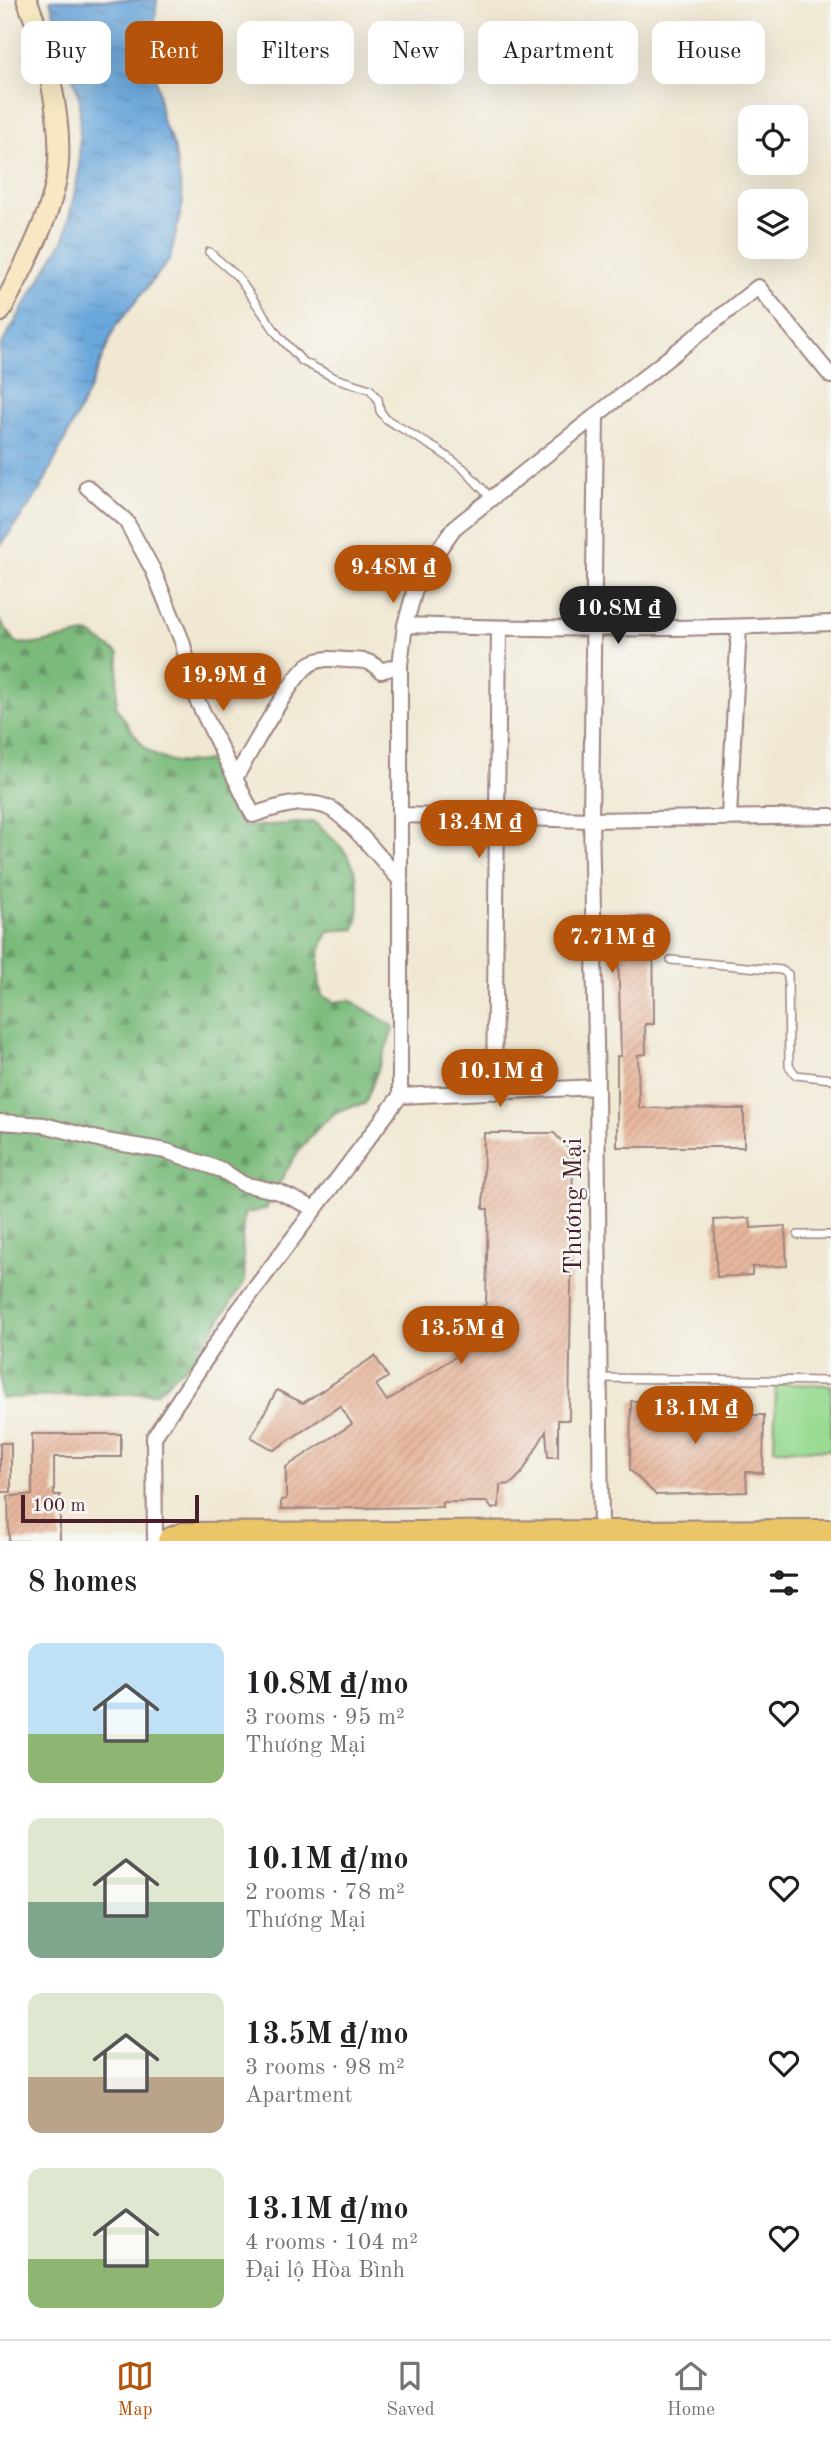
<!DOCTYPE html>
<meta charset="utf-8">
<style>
:root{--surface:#fff;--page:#f6f6f6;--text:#202124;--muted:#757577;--line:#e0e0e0;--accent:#b45309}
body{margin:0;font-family:"Old Standard TT",serif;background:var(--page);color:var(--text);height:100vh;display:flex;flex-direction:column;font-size:26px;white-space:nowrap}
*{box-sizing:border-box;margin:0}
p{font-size:23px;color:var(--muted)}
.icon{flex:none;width:38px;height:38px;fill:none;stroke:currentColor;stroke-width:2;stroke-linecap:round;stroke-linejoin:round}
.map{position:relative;height:1541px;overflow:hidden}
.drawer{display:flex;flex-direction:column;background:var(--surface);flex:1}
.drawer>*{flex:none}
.banner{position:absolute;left:21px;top:21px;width:789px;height:63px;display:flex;gap:14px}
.tools{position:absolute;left:738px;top:105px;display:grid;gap:14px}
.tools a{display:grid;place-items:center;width:70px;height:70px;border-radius:14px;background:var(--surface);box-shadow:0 7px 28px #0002;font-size:35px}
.scale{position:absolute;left:21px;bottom:18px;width:178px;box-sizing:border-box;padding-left:7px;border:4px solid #4a1f2b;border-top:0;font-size:19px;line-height:24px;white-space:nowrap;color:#4a1f2b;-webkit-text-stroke:5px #f6f6f2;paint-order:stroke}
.price{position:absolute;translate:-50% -60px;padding:0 16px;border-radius:24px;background:var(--accent);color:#fff;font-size:23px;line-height:46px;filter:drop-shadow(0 2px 4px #0008)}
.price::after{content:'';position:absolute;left:50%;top:42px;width:21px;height:16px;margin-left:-10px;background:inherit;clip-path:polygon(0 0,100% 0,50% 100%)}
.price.selected{background:#222;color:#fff}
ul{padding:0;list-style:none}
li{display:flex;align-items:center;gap:21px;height:175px;padding:0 28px}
li span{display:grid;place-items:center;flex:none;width:196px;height:140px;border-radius:14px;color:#555}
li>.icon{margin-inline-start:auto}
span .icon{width:84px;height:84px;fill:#fffc;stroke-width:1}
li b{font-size:30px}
h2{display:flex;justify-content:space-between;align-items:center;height:84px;padding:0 28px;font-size:30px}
.pill{padding:0 24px;border-radius:14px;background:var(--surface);box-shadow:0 7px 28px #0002;font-size:24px;line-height:63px}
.pill.selected{background:var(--accent);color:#fff}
.dock{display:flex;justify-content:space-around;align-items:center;height:98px;border-top:2px solid var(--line);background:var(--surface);font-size:19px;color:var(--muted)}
.dock a{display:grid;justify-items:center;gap:4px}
.dock .selected{color:var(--accent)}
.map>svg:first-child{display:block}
.forest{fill:url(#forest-firs);stroke:#626d54;stroke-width:2}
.garden{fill:#99db92;stroke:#727d5e;stroke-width:2}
.water{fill:url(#water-ripples);stroke:#5a6383;stroke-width:2}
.building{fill:url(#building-hatch)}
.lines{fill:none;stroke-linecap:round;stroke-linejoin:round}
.lane-casing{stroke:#9d847f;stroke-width:10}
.street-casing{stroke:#9d847f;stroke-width:18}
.secondary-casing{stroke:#9d847f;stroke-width:23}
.highway-casing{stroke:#9d847f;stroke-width:30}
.lane{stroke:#fff;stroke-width:7}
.street{stroke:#fff;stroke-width:14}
.secondary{stroke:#f7e8c3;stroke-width:19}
.highway{stroke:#ebc669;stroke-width:26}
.labels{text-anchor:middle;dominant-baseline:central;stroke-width:5;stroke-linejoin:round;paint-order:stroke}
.street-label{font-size:26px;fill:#4a1f2b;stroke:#f6f6f2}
</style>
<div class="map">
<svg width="831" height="1541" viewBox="0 0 831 1541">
<defs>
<pattern id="forest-firs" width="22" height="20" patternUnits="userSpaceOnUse" patternTransform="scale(1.75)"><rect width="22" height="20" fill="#7abb7c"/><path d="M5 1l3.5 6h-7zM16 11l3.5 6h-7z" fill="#669766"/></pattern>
<pattern id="water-ripples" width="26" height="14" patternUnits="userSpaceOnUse" patternTransform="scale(1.75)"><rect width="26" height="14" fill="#6aa7db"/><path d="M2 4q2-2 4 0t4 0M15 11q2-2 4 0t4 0" fill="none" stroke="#5987b2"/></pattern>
<pattern id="building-hatch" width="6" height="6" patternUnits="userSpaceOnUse" patternTransform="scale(1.75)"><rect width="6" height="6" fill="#e7b69c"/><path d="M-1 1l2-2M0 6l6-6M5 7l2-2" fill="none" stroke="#c89c87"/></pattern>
</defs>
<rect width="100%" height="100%" fill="#f6f6f2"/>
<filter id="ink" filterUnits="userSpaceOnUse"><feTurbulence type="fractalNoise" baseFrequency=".0143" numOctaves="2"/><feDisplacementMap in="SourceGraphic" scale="14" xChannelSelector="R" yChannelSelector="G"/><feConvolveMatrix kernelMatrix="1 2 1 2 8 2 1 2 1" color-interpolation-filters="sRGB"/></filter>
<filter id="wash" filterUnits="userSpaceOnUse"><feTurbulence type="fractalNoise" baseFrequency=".00686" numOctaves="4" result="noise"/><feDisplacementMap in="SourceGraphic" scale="28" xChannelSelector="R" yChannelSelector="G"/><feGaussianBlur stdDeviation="1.57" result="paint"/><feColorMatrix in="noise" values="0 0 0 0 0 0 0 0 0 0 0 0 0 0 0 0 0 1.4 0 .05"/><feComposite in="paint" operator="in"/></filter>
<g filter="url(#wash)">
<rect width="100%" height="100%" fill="#f0e8d3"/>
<path class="forest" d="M0,621L17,643L36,644L89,633L119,654L116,707C124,718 139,744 149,751C166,765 192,764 212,759L243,827L314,822C325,833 342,845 349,858C361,877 361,908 355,929L329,931C316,951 317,972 322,996L334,1002L350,1000L394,1027L365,1104C359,1106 350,1106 344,1109C306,1128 284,1174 266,1209L244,1214L242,1237L245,1281L196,1356L156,1393L0,1398Z"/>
<path class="garden" d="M776,1384L831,1385V1450L774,1449Z"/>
<path class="water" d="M50,0H157L152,49L162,120L174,146L183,202L170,259L115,327L87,395L39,492L0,546V347L65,237L79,171L80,101Z"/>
<g id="blocks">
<path class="building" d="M623,916L653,917L654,1024H645L646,1054L638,1055L639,1108L744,1109V1147H617V1056H621L618,949H622Z
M484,1133H554L573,1153L569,1420H558V1457H548L546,1431L522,1473L511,1484L500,1485L499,1507L492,1509L487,1502H442V1507L281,1509V1500L286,1499V1467L352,1424L340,1406L274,1450L251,1437L277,1390L303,1403L375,1356L388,1377L376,1385L387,1401L475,1344L463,1320L486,1304L488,1209H483Z
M750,1218L751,1228L785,1226L787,1266L752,1267V1275L717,1277L714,1220Z
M736,1400V1415H764L763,1473L746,1472L747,1492L656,1495L630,1470L631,1401Z
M32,1434H121V1457H54V1495H60V1541H9L8,1496L32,1495Z
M0,1443H11V1492H0Z"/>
</g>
</g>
<g filter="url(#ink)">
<use href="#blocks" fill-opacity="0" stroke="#9d847f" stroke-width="2"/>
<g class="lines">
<defs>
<path id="lane" d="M209,252L237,276L278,335L302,361L335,378L370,389L378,399L380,411L386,419L438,450L463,468L491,498
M671,960L781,970L788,974L789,1066L796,1075L831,1079
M798,1235H831
M599,1378L831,1381"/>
<path id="street" d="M596,415L591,820L597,1087L601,1535
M87,487L126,521L153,570L182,641L197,700L253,815C276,807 302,798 327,807C345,813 385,864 400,880
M405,625C547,630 689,630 831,623
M235,778C249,755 291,676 310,664C322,657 334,659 347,660C362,661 371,659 381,671L400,665
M400,815L591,820L831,816
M729,817L739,627
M494,1092L499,628
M400,1096L597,1087
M0,1122L44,1125L106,1141L166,1151L222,1170L243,1184L279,1192L315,1209
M155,1541L154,1437L235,1315L400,1096V665L405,625L418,579L454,528L758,287L831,376"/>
<path id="secondary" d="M0,312C21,273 54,212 58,168C63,119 45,45 27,0"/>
<path id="highway" d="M171,1541L183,1536L831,1533"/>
</defs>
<use href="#lane" class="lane-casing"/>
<use href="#street" class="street-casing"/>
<use href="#secondary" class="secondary-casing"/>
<use href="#highway" class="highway-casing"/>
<use href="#lane" class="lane"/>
<use href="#street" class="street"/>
<use href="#secondary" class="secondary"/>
<use href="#highway" class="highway"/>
</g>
</g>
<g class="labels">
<g class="street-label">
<text transform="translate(574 1206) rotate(-90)">Thương Mại</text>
</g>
</g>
</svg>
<div class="tools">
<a><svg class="icon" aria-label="locate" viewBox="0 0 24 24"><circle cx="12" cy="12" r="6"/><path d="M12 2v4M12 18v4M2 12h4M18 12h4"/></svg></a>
<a><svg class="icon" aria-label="layers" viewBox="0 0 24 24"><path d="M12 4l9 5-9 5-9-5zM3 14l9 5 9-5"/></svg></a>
</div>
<div class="scale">100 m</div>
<b class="price" style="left:393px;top:605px">9.48M ₫</b>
<b class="price selected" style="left:618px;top:646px">10.8M ₫</b>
<b class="price" style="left:223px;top:713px">19.9M ₫</b>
<b class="price" style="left:479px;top:860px">13.4M ₫</b>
<b class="price" style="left:612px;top:975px">7.71M ₫</b>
<b class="price" style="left:500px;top:1109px">10.1M ₫</b>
<b class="price" style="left:461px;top:1366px">13.5M ₫</b>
<b class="price" style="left:695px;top:1446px">13.1M ₫</b>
<div class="banner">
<a class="pill">Buy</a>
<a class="pill selected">Rent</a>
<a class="pill">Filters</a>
<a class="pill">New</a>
<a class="pill">Apartment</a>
<a class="pill">House</a>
</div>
</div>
<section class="drawer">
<h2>8 homes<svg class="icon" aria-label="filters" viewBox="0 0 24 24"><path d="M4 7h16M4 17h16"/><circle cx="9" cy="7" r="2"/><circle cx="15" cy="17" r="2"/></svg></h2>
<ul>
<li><span style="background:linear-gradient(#bfe0f5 65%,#8fb573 0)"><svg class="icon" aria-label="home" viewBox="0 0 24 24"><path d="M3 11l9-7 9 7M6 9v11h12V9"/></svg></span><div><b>10.8M ₫/mo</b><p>3 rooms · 95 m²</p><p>Thương Mại</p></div><svg class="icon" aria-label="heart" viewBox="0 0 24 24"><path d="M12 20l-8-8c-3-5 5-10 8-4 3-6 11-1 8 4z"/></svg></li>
<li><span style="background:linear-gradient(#dfe7d0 60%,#7fa58c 0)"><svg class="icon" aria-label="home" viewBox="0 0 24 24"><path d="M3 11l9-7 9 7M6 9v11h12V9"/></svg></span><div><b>10.1M ₫/mo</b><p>2 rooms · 78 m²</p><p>Thương Mại</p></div><svg class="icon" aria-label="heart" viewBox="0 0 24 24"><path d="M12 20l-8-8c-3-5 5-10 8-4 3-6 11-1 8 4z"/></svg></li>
<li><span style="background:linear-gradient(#dfe7d0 60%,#b9a48a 0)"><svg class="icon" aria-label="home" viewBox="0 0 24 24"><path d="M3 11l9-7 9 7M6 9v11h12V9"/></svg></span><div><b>13.5M ₫/mo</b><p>3 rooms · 98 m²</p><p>Apartment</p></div><svg class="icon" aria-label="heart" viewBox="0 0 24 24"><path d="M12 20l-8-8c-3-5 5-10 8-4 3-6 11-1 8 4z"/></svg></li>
<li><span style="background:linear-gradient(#dfe7d0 65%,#8fb573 0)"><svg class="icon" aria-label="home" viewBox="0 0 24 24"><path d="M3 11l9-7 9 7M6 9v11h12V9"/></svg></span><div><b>13.1M ₫/mo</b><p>4 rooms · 104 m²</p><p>Đại lộ Hòa Bình</p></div><svg class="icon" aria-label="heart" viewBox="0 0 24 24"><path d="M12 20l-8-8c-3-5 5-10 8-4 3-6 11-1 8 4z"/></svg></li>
</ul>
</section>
<nav class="dock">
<a class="selected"><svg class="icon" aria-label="map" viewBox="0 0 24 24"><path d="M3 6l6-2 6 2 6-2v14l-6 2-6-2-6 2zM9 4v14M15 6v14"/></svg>Map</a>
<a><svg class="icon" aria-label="saved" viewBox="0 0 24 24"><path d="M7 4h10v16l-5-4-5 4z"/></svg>Saved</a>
<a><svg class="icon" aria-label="home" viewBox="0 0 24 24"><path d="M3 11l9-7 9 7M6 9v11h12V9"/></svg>Home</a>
</nav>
